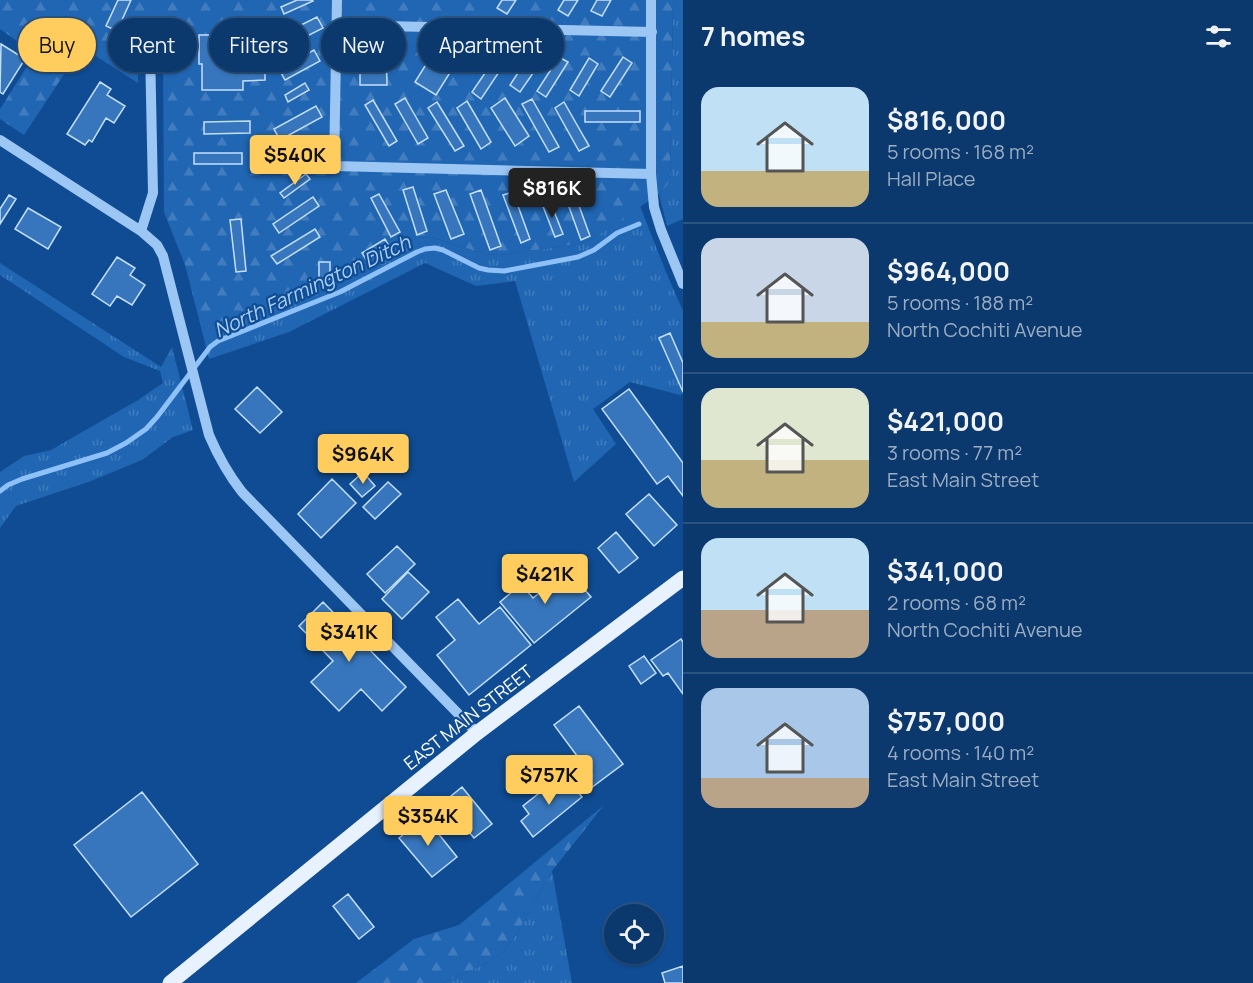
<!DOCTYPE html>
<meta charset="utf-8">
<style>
:root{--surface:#0b396e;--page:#144073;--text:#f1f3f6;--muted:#9aacc2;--line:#2b5381;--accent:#ffcd5e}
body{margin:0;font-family:Manrope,sans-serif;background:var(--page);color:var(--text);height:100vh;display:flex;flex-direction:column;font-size:22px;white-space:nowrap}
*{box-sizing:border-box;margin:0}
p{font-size:20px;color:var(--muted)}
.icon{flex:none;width:33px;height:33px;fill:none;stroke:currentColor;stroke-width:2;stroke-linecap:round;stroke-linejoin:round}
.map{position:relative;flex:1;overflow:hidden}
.panel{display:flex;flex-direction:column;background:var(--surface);width:570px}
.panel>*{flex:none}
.banner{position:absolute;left:18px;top:18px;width:570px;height:54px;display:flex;gap:12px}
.fabs{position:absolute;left:604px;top:904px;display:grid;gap:12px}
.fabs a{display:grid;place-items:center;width:60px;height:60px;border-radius:50%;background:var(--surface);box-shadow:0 2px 4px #0004,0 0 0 2px var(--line);font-size:30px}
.price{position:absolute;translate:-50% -51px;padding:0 14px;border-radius:6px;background:var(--accent);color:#111;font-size:20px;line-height:39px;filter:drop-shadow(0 2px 3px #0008)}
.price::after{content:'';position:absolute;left:50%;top:36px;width:18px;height:14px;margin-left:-9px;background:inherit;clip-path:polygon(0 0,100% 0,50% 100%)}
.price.on{background:#222;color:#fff}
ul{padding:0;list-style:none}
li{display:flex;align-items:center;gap:18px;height:150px;padding:0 18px}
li+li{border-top:2px solid var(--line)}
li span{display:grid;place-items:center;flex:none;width:168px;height:120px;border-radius:18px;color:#555}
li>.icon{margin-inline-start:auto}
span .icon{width:72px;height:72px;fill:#fffc;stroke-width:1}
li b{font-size:26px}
h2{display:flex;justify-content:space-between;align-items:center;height:72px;padding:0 18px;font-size:26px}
.pill{padding:0 21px;border-radius:27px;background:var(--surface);box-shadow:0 2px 4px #0004,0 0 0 2px var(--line);font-size:21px;line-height:54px}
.pill.on{background:var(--accent);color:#111}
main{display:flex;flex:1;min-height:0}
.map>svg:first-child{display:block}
.grass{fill:url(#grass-tufts)}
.forest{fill:url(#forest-firs)}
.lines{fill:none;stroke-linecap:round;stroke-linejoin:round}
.stream{stroke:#8dc1f8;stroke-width:5}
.building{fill:#3776bc;stroke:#c3dffe;stroke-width:1.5}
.minor{stroke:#9cc6f4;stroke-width:10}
.major{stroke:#e8f2ff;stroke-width:15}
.labels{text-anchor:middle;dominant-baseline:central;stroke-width:4.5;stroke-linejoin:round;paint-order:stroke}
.street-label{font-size:18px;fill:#fff;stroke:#0f4c93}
.water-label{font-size:20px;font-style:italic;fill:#a8d0fb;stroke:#0f4c93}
</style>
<main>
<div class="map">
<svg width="683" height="983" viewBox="0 0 683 983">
<defs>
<pattern id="grass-tufts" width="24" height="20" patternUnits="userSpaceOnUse" patternTransform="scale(1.5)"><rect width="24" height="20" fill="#2066b3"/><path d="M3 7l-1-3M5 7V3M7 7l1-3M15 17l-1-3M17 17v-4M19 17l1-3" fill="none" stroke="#417dbe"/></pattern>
<pattern id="forest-firs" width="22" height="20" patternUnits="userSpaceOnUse" patternTransform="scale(1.5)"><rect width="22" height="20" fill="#2066b3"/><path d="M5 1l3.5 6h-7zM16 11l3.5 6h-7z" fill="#417dbe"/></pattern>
</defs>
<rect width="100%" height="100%" fill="#0f4c93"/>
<path class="grass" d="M673,0H683V219L667,226L659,194L670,182Z
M640,206L666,272L683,311V394L680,395L630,382L593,409L616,444L574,482L515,281L476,286L425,263L289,332L209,359L201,327L292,301L337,281L389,252L418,238L431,237L485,254L501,255L577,244L592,239Z
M0,263L161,367L172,347L193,430L173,437L142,460L91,481L16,506L0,528V472L24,456L51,450L138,400L163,383L160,371L124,357L0,275Z
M552,871L572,983H442L485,964L504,951L516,935Z"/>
<path class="forest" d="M0,0H673L670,182L659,194L592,239L577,244L501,255L485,254L431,237L418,238L389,252L337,281L292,301L201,327L185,265L164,212L163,47H138V83L82,47L24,135L0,119V109L35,54L0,29Z
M604,805L552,871L516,935L504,951L485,964L442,983H356L414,939L459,925Z"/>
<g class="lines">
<path class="stream" d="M0,491L8,485L22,479L107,453L126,443L146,429L157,417L210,347L218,341L340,292L417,252L425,249L435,248L443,250L479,268L488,270L504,271L578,257L594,250L617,233L639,224"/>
</g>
<path class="building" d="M118,0H131L117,31L106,26Z
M297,0H312L313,1L284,14L281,7Z
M502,0H516L507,14L497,8Z
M564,0H578L568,16L558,10Z
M597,0H611L602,16L591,11Z
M317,17L323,28L280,50L275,38Z
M213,31H227V43H240V47H252V60H265V80L243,81V90H202V64H199V35H213Z
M1,44L25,59L3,94L0,92Z
M360,48H386L387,85H360Z
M314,50L320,61L285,80L279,69Z
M435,50L456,63L436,95L415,82Z
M500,51L509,57L481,99L472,92Z
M529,56L540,63L520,92L510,85Z
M559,57L568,62L546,97L537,91Z
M623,57L632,63L610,97L601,91Z
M589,58L598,64L579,96L570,90Z
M100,82L111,89L107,95L125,106L114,123L106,118L92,142L89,140L85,145L67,134Z
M305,83L309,90L288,102L285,95Z
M405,98L428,138L418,144L395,104Z
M505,98L529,136L515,146L491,108Z
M532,99L559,147L549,152L522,104Z
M373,100L397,141L389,146L365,105Z
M467,101L491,142L481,149L457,108Z
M437,102L464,146L455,151L428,108Z
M564,102L589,146L579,151L555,108Z
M316,106L322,117L280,140L274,129Z
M585,111H640V122H585Z
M250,121V133L204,134V122Z
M311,140L319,156L288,172L280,156Z
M194,153H242V164H194Z
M306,174L310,179L284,198L280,193Z
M413,187L427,231L417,235L403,190Z
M446,190L464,234L451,239L434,194Z
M481,190L501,246L490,250L470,194Z
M513,192L530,239L521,243L503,195Z
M574,192L590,236L581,240L565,196Z
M379,194L400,232L391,237L371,198Z
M9,195L16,199L0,224V209Z
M313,197L319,206L279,233L273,224Z
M550,201L563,234L555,237L542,204Z
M28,208L61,227L48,249L15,229Z
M241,219L246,271L236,272L230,220Z
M315,229L320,237L277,264L271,256Z
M385,239L389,246L366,259L362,253Z
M117,257L135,268L130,275L145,285L132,305L117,296L110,306L92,294Z
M319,262H330V279H319Z
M670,333L683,363V392L659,338Z
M257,387L282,412L260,433L235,409Z
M629,389L683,463V496L668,476L657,484L602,409Z
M363,472L375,486L362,497L350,484Z
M332,479L356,503L321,538L298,514Z
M388,482L401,494L375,519L363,507Z
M649,494L677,525L654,546L626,514Z
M616,532L638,558L619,573L598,548Z
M397,546L415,564L385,593L367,574Z
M568,570L591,597L534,643L500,602L521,584L533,598Z
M408,572L429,592L402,619L382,599Z
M458,599L479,624L500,607L531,645L469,695L437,655L455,640L436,617Z
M323,602L406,687L382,711L361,689L339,711L311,682L333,661L299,626Z
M681,639L683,642V694L668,673L663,676L651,660Z
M644,656L656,673L641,684L629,666Z
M579,706L623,764L591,788L586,781L592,776L554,725Z
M558,778L567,789L572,785L582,797L533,837L521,821L529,814L523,806Z
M462,787L492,824L474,838L464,826L455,834L435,809Z
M142,792L198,864L131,917L74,845Z
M425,817L457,857L432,877L399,838Z
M348,894L374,927L359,939L333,906Z
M683,966V983H665L662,973Z"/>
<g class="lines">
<path class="minor" d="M337,0L334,166L651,174
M651,0V174L654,207L661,230L683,284
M337,25L652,32
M0,140L141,231L157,245L163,256L209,435C218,456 228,474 242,492L477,733
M141,231L153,193L150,48"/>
<path class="major" d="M170,983L477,733L683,578"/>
</g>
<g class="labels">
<g class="street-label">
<text transform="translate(468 717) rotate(-38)">EAST MAIN STREET</text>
</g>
<g class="water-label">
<text transform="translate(312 286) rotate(-25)">North Farmington Ditch</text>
</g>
</g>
</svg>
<div class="fabs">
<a><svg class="icon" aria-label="locate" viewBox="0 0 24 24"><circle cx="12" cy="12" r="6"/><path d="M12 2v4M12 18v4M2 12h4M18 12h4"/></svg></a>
</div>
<b class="price" style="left:295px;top:186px">$540K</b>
<b class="price on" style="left:552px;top:219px">$816K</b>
<b class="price" style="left:363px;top:485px">$964K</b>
<b class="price" style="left:545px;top:605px">$421K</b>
<b class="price" style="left:349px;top:663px">$341K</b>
<b class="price" style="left:549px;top:806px">$757K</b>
<b class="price" style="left:428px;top:847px">$354K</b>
<div class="banner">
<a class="pill on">Buy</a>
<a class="pill">Rent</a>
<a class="pill">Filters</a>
<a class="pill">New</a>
<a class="pill">Apartment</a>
</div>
</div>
<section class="panel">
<h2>7 homes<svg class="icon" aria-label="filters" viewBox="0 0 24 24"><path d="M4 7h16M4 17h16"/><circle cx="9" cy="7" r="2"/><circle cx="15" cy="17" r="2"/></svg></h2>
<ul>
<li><span style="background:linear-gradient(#bfe0f5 70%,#c2b280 0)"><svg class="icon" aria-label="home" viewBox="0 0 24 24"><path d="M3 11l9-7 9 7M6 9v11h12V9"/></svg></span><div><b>$816,000</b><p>5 rooms · 168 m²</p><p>Hall Place</p></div></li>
<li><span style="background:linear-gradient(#c9d6e8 70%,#c2b280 0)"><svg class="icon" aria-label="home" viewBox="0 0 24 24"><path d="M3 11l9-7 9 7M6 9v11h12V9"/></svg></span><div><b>$964,000</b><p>5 rooms · 188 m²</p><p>North Cochiti Avenue</p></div></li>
<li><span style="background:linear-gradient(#dfe7d0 60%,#c2b280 0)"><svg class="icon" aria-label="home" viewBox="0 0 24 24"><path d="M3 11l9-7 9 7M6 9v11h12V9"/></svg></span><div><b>$421,000</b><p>3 rooms · 77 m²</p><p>East Main Street</p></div></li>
<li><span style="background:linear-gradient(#bfe0f5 60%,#b9a48a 0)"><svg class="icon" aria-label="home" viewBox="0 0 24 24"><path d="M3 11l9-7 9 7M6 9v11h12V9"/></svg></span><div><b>$341,000</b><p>2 rooms · 68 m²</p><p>North Cochiti Avenue</p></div></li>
<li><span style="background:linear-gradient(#a9c7e8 75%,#b9a48a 0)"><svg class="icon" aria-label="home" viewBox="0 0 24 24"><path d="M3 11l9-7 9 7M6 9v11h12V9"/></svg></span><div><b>$757,000</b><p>4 rooms · 140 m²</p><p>East Main Street</p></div></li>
</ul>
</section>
</main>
